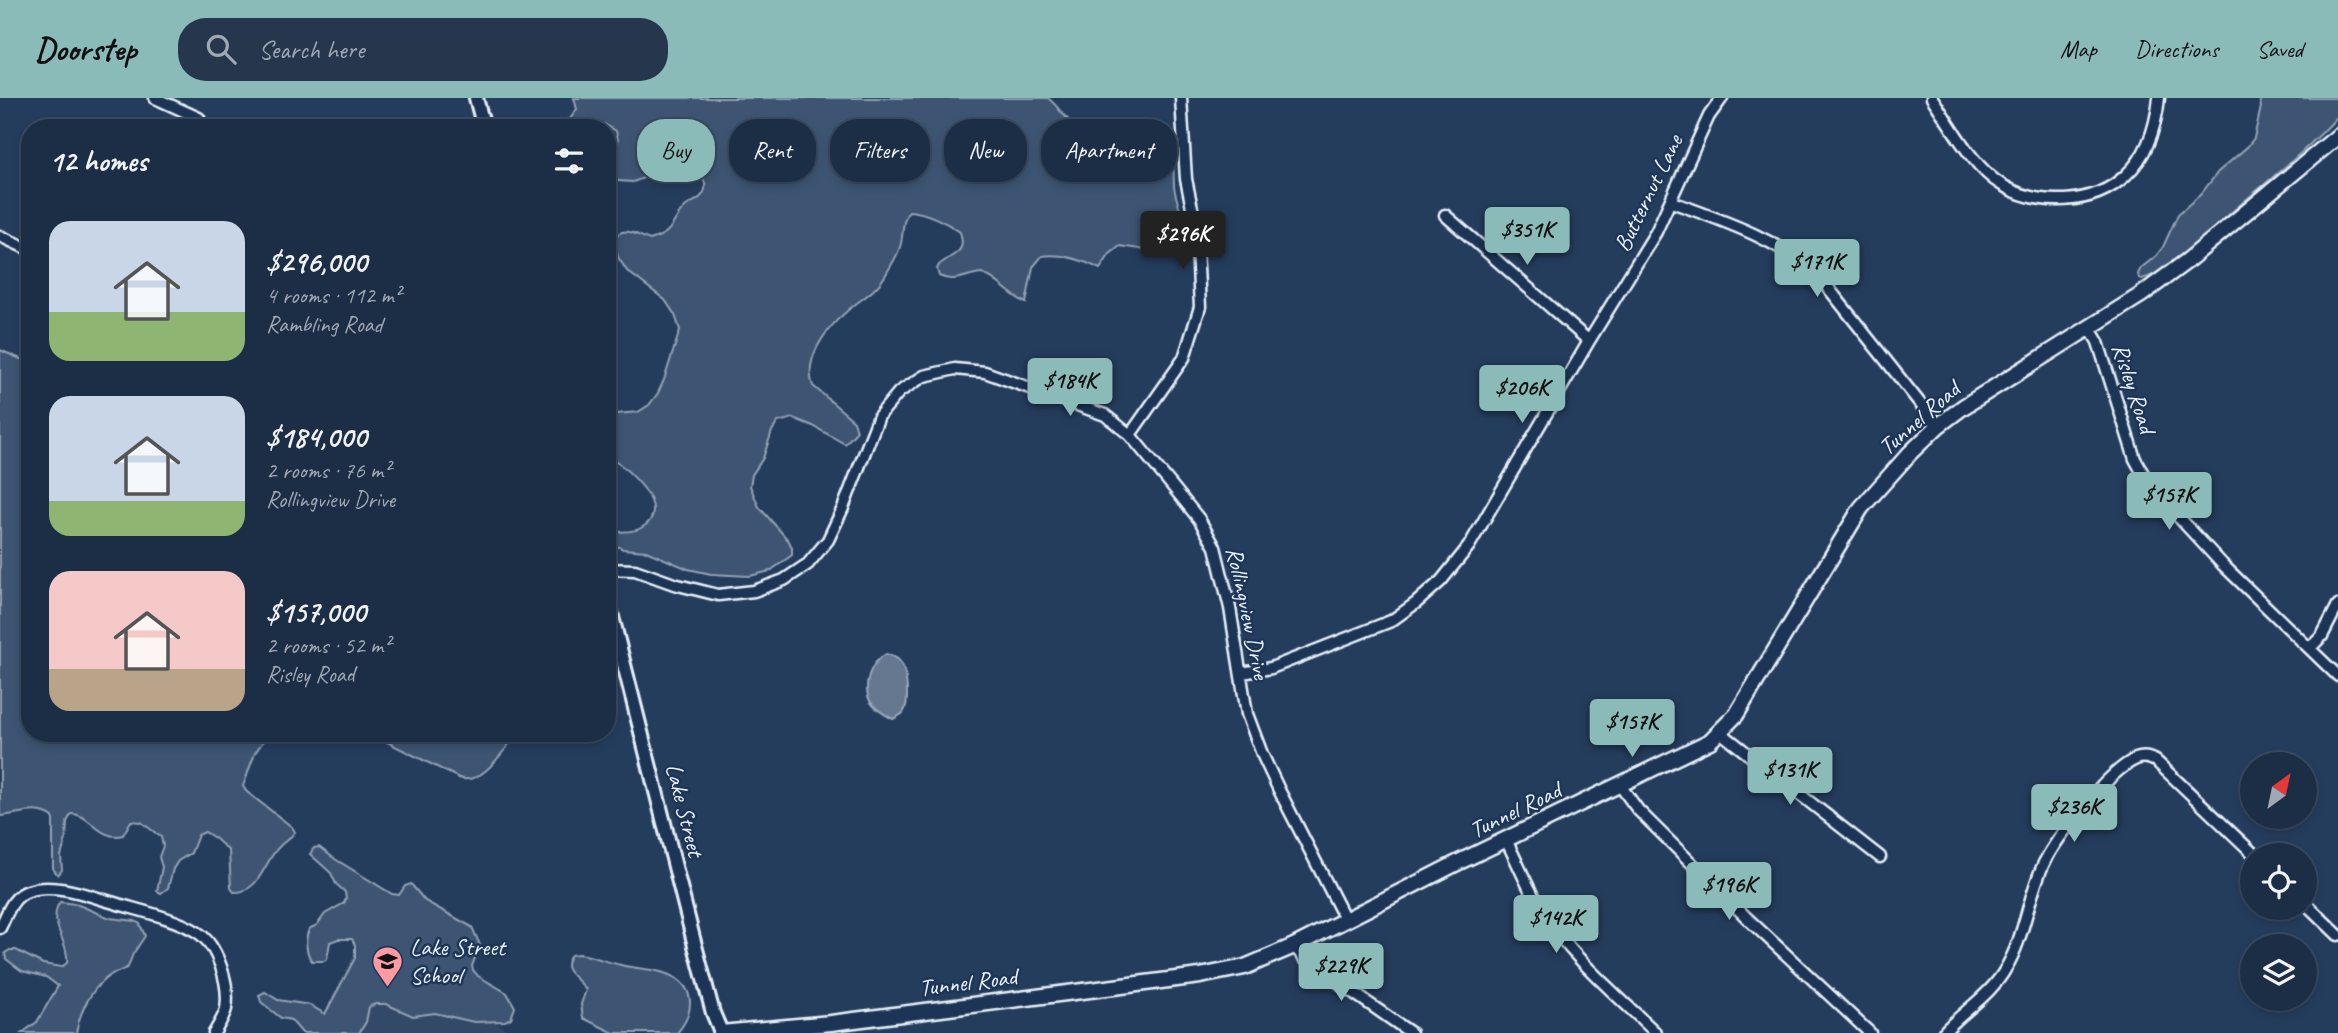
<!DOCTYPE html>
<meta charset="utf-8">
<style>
:root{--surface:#1c2e46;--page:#25364d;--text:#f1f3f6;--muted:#a0a8b3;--line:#3a4a5f;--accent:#8bbbb9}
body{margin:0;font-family:Caveat,sans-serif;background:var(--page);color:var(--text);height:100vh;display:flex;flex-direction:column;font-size:26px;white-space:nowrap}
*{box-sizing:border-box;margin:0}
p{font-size:23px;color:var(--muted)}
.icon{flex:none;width:38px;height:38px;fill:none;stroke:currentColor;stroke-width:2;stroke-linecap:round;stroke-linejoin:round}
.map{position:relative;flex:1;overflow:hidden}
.side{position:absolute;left:21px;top:21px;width:595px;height:623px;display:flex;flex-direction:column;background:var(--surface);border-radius:28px;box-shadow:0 4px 10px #0003,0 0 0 2px var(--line)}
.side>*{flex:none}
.hud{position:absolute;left:637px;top:21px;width:665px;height:63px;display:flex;gap:14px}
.needle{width:46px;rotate:33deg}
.tools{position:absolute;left:2240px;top:654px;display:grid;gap:14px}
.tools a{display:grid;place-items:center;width:77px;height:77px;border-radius:50%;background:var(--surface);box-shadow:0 4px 10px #0003,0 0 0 2px var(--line);font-size:35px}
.price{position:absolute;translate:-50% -60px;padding:0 16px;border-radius:7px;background:var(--accent);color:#111;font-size:23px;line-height:46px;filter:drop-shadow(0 2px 4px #0008)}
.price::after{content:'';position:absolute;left:50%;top:42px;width:21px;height:16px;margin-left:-10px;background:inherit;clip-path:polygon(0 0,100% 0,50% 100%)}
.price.current{background:#222;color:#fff}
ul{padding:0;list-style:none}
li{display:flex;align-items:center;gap:21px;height:175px;padding:0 28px}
li span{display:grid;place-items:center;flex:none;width:196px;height:140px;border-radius:21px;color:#555}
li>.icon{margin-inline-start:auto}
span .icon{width:84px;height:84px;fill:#fffc;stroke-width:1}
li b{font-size:30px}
h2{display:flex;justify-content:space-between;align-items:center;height:84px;padding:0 28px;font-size:30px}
.pill{padding:0 24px;border-radius:28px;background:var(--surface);box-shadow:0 4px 10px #0003,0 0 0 2px var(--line);font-size:24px;line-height:63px}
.pill.current{background:var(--accent);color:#111}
header{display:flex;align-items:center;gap:42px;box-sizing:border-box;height:98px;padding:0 35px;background:var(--accent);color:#111}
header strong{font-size:33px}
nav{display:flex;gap:38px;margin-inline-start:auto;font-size:24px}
.search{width:490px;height:63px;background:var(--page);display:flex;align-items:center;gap:18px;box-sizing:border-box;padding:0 24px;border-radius:28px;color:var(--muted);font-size:26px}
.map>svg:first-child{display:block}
.built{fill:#334a68}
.green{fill:#3e5472;stroke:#93a2b5;stroke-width:2}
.water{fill:#657890;stroke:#99a8ba;stroke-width:2}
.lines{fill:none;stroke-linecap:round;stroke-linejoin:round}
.minor-casing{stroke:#e8f1f8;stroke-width:15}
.tertiary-casing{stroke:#e8f1f8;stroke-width:18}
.secondary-casing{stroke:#e8f1f8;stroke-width:19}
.minor{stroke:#1d3557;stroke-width:10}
.tertiary{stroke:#1d3557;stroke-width:12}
.secondary{stroke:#1d3557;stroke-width:14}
.labels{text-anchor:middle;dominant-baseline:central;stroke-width:5;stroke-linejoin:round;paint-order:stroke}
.street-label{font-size:24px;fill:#e8f1f8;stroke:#1d3557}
.poi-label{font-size:24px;fill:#e8f1f8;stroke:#1d3557;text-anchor:start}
</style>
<header>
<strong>Doorstep</strong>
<div class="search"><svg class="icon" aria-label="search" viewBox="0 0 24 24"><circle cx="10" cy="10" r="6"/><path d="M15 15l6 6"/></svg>Search here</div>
<nav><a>Map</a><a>Directions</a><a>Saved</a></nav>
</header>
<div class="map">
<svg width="2338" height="935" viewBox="0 0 2338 935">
<rect width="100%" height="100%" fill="#253d5d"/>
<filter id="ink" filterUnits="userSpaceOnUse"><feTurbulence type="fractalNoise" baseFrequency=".0143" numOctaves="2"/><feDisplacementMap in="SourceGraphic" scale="14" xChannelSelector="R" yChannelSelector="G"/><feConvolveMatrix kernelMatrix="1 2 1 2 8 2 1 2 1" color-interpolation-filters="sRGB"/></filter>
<g filter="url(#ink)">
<path class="built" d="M359,846L513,935H317Z"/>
<path class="green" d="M574,0H1048C1058,8 1063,18 1071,24C1079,31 1131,45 1140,43C1148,42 1153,37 1159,32L1166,34C1175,52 1173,69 1174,88C1176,108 1193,133 1176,151L1165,155L1120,148L1110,156L1100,171C1084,163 1062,155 1042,158L1033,169L1026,205C1009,197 999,182 982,175C966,176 955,186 939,178L937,171L939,167C953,155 967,156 960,134C946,124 926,114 909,113C901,123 904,137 900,149C897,159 890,169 885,178C875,195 860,201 846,214C826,231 803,261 813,288L854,323L857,333L845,346L813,328L793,320L778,324L772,333L763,360L752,377L750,388L759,409L789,443L792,450V457L770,473L750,478L711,476L688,471L646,453L623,451L607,443L608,435C619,432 631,436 641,430C677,410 623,368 607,356V317L638,314L649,307L658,295L664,282L680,232L675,217L665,202L627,173L618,159L614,141C622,126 637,137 650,142C677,133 669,125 685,109C691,104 699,103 703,96C712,82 693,67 680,66L633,84L618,83L611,71L618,42L616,33L604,26L588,30H546L553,24L570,21L577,11Z
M2259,0H2338V18C2309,50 2274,78 2241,106C2215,128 2174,172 2142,181L2139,180L2138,176L2141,170L2156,158L2163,149L2178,116L2201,96L2218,74L2247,49L2254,40L2261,9Z
M0,252L30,265V635H269L255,655L243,688L247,694L292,729L295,734C290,741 284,743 279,749C264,763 260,795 234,794L231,790L229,753L216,741L205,734L198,737L191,755L178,763L173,771L168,790L161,795L157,793L162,769L159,759L163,748L161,739L141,724L131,723L123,737C100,744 90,715 71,716L67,724L66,741L61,758L62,772L58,777L53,771V719C37,707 17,717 0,718Z
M369,635H518C504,651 482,689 459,680Z
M319,749L335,761L392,796L399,797L405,788L411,786L425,803L472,829L480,847L472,868L473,872L478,878L507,895L515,909L511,920L505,923L474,924L435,915L413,918L386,906H375L369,909L366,924L359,935H302L291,922L281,920L261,904L259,897L265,894L278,902L310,907L325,916L355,860V847L352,841H338L330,844L327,861L324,863H312C305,854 305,840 309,831L317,827L325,816L344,805L346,801L345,794L336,786L331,775L310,756L314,750Z
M60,804L76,806L110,820L135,823L140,826L145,838L133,856L128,869C123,873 118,873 112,876C92,888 80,913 76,935H22L37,924L58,888L46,879L22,873L6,861L5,855L10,852H16L43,866L61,869L67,865C70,845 46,822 60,804Z
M579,856C594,858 606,864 621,867C635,871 650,870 664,875C696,885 696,913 677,935H614L583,920L581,906L586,892C577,878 559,873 571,857Z"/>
<path class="water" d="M886,556C893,558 897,559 901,565C907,574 910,606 903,615C901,617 895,620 893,621C872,610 862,601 869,577C872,567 877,561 886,556Z"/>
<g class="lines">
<defs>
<path id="minor" d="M155,0L199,20
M1932,0C1950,26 1974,71 2002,87C2038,109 2094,108 2126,77C2148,57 2156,28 2159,0
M1672,104C1723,123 1776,140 1818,177L1938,328
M1445,117L1589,243
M0,138L30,152
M2089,229L2098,244L2135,361L2150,388L2223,467L2338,578
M1130,337L1184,260L1200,209L1196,129L1186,81L1181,0
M607,471L635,472L674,486L718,497L754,493L784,482L808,466L828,442L843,410L879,318L899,294L924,278L955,271L985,274L1105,317L1130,337L1169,384L1199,421L1215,449L1230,510L1247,616L1262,656L1279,692L1345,821
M2310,550L2322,538L2338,507
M1242,575L1271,570L1391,523L1416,505L1441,483L1469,448L1589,243L1656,134L1709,18L1722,0
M1720,634L1880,759
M1619,686L1638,712L1749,822L1870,935
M1506,742C1518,765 1528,791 1542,814C1572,860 1617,897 1656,935
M2305,805L2338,837
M0,830C7,816 12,798 28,793C53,784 87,797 111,804C137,812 175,820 197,834C218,847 230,887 226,911C224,919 218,928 214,935
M1294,848L1305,861L1411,935
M1943,935C1963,913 1992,896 2006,870C2025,838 2028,798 2044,765C2057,739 2109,672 2136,661C2144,658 2149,660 2156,663L2256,758"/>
<path id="tertiary" d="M476,0L484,30
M607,499L693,840L713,915L721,934"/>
<path id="secondary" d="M721,935L831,925L1200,878L1245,869L1294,848L1457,765L1710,643L1736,617L1861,410L1910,355L1938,328L1963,309L2141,197L2187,163L2338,38"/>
</defs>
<use href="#minor" class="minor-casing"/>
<use href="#tertiary" class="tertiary-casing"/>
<use href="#secondary" class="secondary-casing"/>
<use href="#minor" class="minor"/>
<use href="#tertiary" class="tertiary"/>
<use href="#secondary" class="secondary"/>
</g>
</g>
<defs>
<symbol id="school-pin" viewBox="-11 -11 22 30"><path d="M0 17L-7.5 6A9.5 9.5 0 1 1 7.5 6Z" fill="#ff9aa2" stroke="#1d3557"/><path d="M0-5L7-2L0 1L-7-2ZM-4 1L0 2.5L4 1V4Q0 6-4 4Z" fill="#111"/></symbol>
</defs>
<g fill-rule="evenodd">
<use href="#school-pin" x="370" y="846" width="35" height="47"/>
</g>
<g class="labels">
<g class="street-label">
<text transform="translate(1648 95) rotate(-64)">Butternut Lane</text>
<text transform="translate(2134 290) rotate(72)">Risley Road</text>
<text transform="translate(1919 320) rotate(-41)">Tunnel Road</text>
<text transform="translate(1248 515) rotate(78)">Rollingview Drive</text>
<text transform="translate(685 712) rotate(76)">Lake Street</text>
<text transform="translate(1515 712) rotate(-26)">Tunnel Road</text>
<text transform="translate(968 884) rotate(-7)">Tunnel Road</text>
</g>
<g class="poi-label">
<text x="410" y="849">Lake Street<tspan x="410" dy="28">School</tspan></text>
</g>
</g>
</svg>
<div class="tools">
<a><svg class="needle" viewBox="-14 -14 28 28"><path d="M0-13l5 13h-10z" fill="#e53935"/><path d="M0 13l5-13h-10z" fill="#a0a8b3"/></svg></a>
<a><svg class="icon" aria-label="locate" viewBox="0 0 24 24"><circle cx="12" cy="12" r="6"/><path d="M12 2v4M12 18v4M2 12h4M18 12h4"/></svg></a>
<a><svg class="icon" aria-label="layers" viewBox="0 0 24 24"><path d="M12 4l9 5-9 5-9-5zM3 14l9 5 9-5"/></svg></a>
</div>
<b class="price" style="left:1527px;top:169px">$351K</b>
<b class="price current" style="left:1183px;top:173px">$296K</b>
<b class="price" style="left:1817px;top:201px">$171K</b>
<b class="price" style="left:1070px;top:320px">$184K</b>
<b class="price" style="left:1522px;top:327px">$206K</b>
<b class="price" style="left:2169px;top:434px">$157K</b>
<b class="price" style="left:1632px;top:661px">$157K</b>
<b class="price" style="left:1790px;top:709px">$131K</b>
<b class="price" style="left:2074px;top:746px">$236K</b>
<b class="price" style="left:1729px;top:824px">$196K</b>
<b class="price" style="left:1556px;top:857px">$142K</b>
<b class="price" style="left:1341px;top:905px">$229K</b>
<div class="hud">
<a class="pill current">Buy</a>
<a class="pill">Rent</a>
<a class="pill">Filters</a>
<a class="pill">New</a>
<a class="pill">Apartment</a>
</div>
<section class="side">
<h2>12 homes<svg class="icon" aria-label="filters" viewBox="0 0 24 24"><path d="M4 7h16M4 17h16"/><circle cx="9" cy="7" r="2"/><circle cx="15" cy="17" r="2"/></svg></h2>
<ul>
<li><span style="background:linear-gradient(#c9d6e8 65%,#8fb573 0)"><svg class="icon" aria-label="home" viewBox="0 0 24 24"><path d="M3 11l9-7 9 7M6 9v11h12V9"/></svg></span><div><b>$296,000</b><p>4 rooms · 112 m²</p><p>Rambling Road</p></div></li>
<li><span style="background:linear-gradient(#c9d6e8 75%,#8fb573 0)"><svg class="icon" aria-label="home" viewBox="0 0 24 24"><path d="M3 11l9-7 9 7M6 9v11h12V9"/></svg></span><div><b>$184,000</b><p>2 rooms · 76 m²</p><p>Rollingview Drive</p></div></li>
<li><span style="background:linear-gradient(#f6c9c9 70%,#b9a48a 0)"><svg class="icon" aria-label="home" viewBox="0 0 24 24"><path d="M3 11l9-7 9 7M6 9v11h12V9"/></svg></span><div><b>$157,000</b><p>2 rooms · 52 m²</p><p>Risley Road</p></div></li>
</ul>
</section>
</div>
